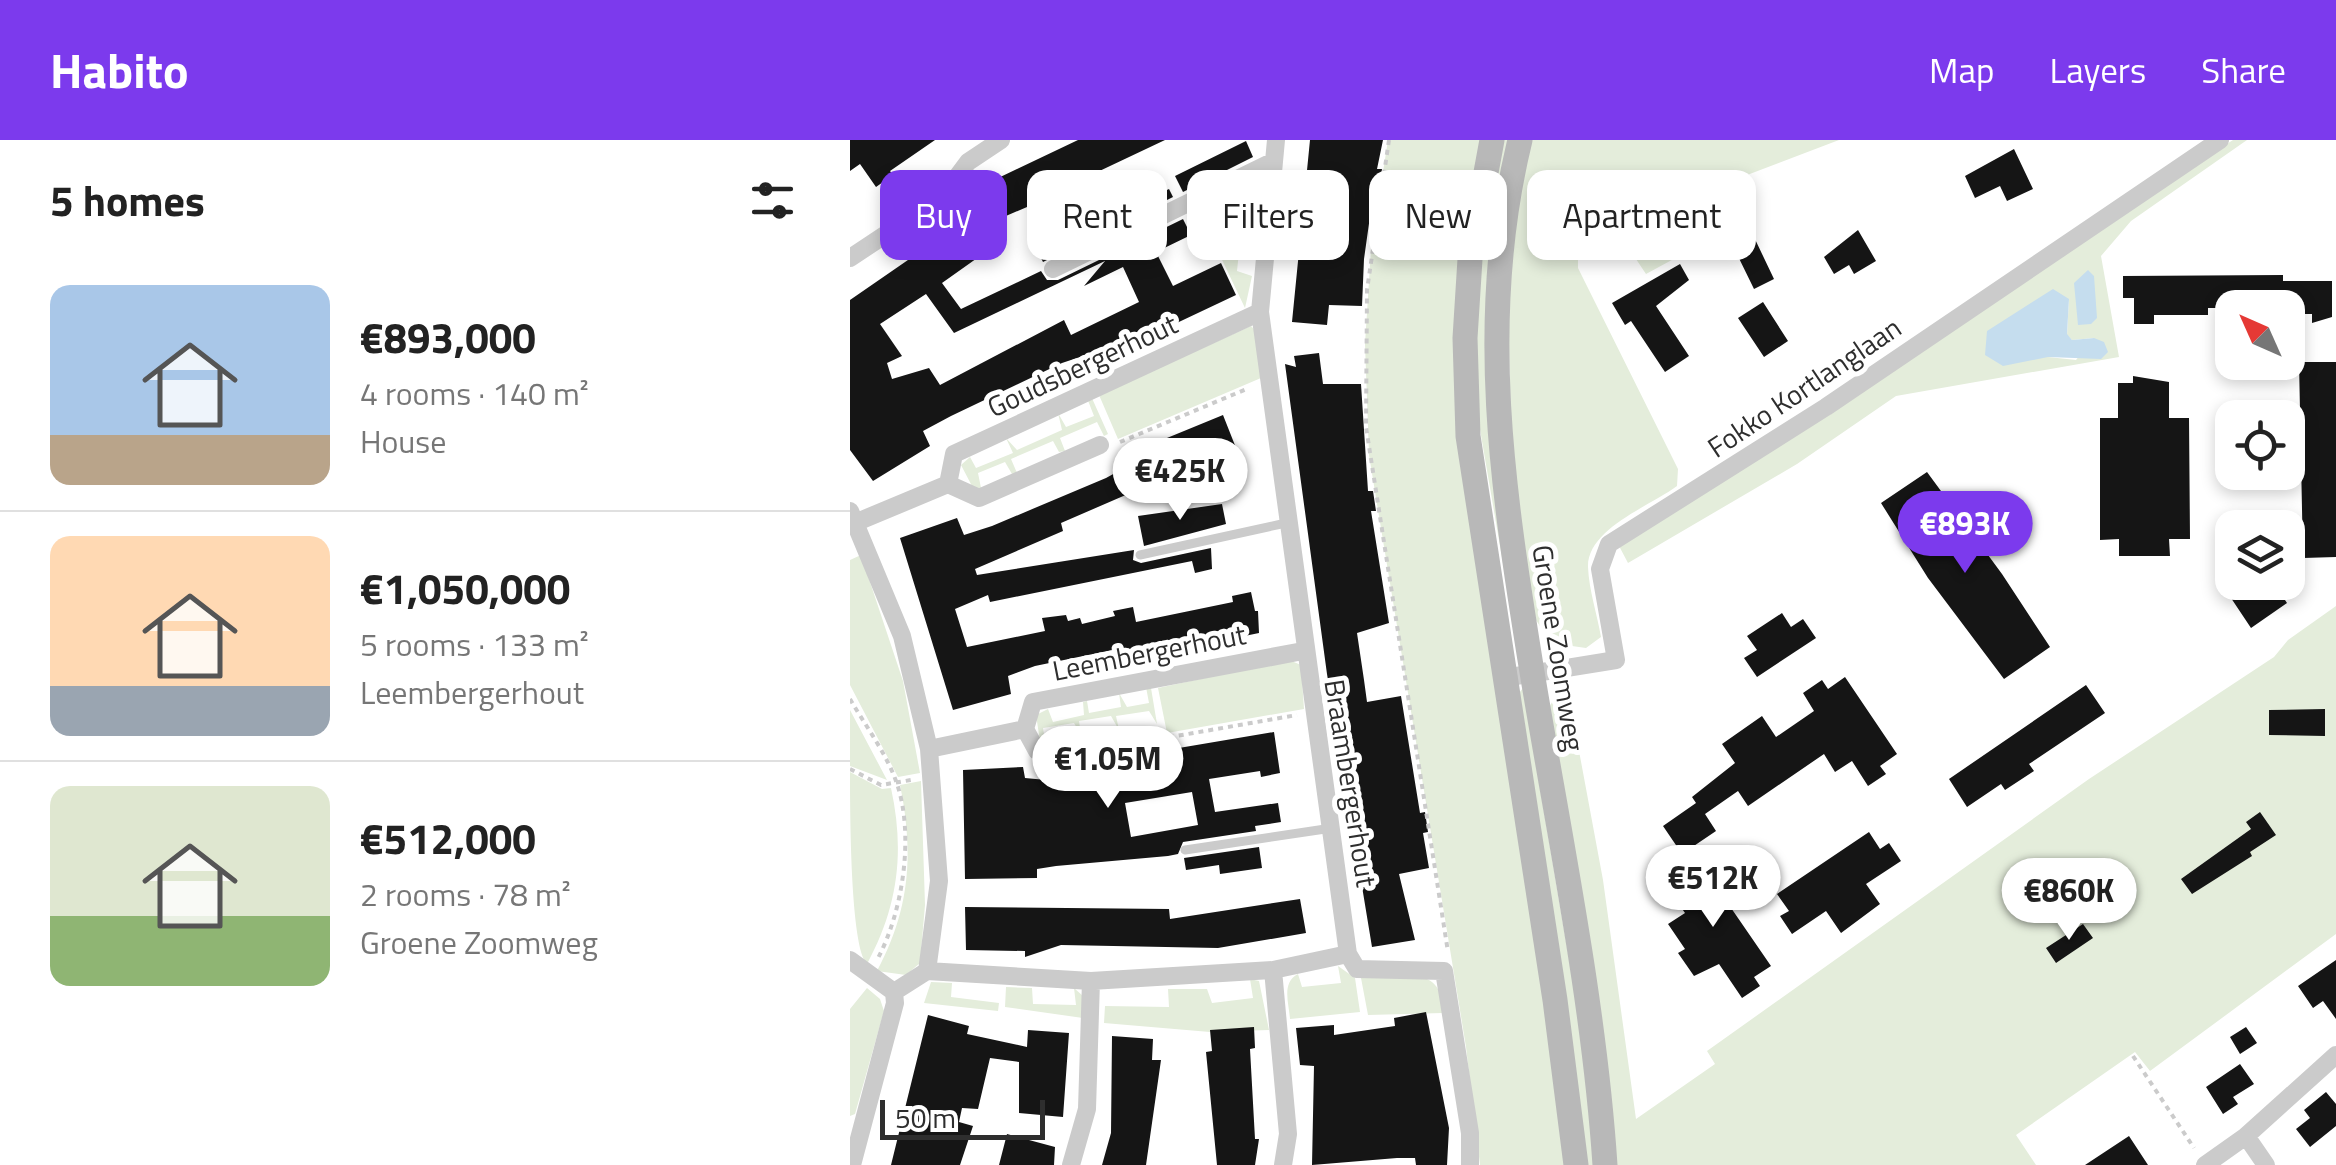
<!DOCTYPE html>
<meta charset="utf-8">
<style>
:root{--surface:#fff;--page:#f6f6f6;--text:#222;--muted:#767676;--line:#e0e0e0;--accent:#7c3aed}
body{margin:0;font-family:"Titillium Web",sans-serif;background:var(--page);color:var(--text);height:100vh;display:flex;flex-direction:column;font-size:38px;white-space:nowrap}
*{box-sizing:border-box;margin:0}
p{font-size:32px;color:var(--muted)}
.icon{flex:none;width:55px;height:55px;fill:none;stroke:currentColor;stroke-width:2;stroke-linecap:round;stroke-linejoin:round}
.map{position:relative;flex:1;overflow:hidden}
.drawer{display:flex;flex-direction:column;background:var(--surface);width:850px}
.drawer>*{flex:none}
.guide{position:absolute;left:30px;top:30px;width:950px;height:90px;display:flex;gap:20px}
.needle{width:65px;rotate:315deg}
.buttons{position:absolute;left:1365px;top:150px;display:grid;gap:20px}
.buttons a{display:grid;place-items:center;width:90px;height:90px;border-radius:20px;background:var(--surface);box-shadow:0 5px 15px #0003;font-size:50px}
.scale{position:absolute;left:30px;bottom:25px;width:165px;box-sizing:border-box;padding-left:10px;border:5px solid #2e2e2e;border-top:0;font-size:28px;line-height:35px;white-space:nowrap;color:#2e2e2e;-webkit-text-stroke:8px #fff;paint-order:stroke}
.price{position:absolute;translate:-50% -85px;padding:0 22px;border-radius:35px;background:#fff;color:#222;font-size:32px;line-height:65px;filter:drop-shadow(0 2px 5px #0008)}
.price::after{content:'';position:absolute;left:50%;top:60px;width:30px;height:22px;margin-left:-15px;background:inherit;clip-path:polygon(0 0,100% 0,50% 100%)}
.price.current{background:var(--accent);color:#fff}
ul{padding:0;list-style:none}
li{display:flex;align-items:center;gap:30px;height:250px;padding:0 50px}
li+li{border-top:2px solid var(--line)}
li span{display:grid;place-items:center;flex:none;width:280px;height:200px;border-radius:20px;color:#555}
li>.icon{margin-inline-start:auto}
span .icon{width:120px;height:120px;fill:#fffc;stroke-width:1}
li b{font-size:42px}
h2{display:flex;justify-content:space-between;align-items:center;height:120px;padding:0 50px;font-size:42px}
.tag{padding:0 35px;border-radius:20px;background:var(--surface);box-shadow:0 5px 15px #0003;font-size:35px;line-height:90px}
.tag.current{background:var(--accent);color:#fff}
header{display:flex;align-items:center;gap:60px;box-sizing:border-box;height:140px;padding:0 50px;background:var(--accent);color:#fff}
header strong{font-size:48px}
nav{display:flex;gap:55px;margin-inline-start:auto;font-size:35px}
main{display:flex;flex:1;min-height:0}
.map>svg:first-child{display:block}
.green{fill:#e4eddb;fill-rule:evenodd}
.water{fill:#c5ddee}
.building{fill:#151515;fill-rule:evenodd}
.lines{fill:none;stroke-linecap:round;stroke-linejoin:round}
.path{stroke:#cbcbcb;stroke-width:4;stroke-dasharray:5 5;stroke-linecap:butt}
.lane{stroke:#cbcbcb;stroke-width:9}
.street{stroke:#cbcbcb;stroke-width:18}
.secondary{stroke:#b8b8b8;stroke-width:25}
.labels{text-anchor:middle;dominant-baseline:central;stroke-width:10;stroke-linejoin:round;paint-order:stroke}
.street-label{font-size:28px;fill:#2e2e2e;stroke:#fff}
</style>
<header>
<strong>Habito</strong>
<nav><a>Map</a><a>Layers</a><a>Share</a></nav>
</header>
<main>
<section class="drawer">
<h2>5 homes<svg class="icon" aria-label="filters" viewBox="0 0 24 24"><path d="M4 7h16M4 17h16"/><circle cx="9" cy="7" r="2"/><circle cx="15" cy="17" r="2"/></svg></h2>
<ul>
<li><span style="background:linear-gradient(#a9c7e8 75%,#b9a48a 0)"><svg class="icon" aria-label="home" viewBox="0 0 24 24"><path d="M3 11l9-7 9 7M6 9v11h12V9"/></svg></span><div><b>€893,000</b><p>4 rooms · 140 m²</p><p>House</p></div></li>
<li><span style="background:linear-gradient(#ffd9b3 75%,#9aa5b1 0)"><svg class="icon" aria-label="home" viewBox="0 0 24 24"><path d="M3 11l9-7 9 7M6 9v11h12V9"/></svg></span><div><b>€1,050,000</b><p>5 rooms · 133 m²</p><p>Leembergerhout</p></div></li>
<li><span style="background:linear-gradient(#dfe7d0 65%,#8fb573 0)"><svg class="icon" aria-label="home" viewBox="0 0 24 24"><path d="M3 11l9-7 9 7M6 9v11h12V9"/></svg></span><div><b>€512,000</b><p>2 rooms · 78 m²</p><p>Groene Zoomweg</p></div></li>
</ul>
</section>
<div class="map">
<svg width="1486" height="1025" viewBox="0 0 1486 1025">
<rect width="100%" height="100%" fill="#fff"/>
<path class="green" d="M538,0H634L608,185L720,1025H630L616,907L519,315L515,204L521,109Z
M647,0H663L655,35L666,499L622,243L626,139Z
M678,0H989L884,40L890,83L796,134L770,95L728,115V128L828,329L827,346C800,366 737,389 738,427C739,450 747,474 751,497L736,508L701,503L684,477L661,344L656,238L659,104Z
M1383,0H1397L1281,81L1251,116L1269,217L1046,256L947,324L778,423L768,404ZM1219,159L1217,195L1222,200L1244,198L1226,220L1198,217Z
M394,65L387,131L402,136L395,168L354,82Z
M401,186L406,191L411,238L268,299L249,255Z
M241,256L258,294L254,296L247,282L210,298L215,311L209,312L203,301L161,319L167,333L162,334L155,322L128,333L131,348H123L111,325L120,317L126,328L163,313L156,298L167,310L212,290L208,273L216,287L244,276L237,258Z
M11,415L53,541L70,633L48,637L0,545V420Z
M1486,466V794L1300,931L1285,912L1166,995L1186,1025H764L700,566L706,554L719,557L753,740L786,979L865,924L857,911L1239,639L1424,517L1438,500Z
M439,520L451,525L454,569L317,593L308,548Z
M296,547L301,548L307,584L299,571L266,576L269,590L261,576L229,581L231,595L224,583L193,588L195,601H190L186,575L198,569L203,582L234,575L233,562L237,561L239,573L271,567L269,553L277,567L299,563Z
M673,548L744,967L748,1025H734L669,553Z
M0,570L37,640L0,626Z
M0,632L32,649L41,648C55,712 48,767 17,824C0,808 0,666 0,632Z
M71,641L75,765L70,823L56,835L27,831C60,769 64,714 50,645Z
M488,826L505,838L510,872L440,879C439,863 431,843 448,834L452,847L491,843Z
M568,836C589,841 592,853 593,873L518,875L511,838Z
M400,839L409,841L419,890L360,892L254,883L255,866L319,867L318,849H357L362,863L403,858Z
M81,842L102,843L101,857L149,863L148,871L74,863Z
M156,847L182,848L183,864L226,865L224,848L233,856V878L155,867Z
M17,848L30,859L34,871L5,974L0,976V869Z"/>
<path class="water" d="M1238,130L1244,136L1247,178L1241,184L1228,185L1224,143Z
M1203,149L1219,159L1217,194L1222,200L1244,198L1254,202L1258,212L1251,219L1198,217L1153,226L1135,215L1137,191Z"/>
<path class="building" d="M0,0H85L40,31L43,35L26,47L10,24L0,31Z
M228,0H315L222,44L237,77L272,63L275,70L319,49L323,57L193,122L183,102L204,92L191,61L142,82L154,99L92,143L111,169L191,131L197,140H208L333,79L341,95L306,112L323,146L371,123L386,155L240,224L236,215L212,223L101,276L73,291L80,306L23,341L0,310V160L142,62L137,51L144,40ZM255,121L234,146L273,127L289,162L221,195L214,180L90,245L79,228L42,239L37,223L52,216L30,184L76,154L104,193Z
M460,0H533L527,29H532L529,48H524L514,119L512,166L479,165L477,185L442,182Z
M396,1L403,17L333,52L325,36Z
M1164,9L1183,49L1157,61L1150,46L1125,58L1115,36Z
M1008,90L1026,121L1004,134L999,125L984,134L974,117Z
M903,95L924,139L904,149L882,104Z
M830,124L839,140L806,166L839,216L815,232L781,181L775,185L762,163Z
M1433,135V141H1482V177L1462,183V174H1438V168H1358V175H1304V184H1284V158H1273V136Z
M913,162L938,201L914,217L888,178Z
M469,213L473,244H511L518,351H523L526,371H521L539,483L507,493L514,540L517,562L551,556L570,673L575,672L578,692L573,693L579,728L549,734L565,800L522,807L477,534L435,224L446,227L444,216Z
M1449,222H1486V417L1453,418Z
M1283,236L1319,242V278H1339L1340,399H1319L1320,416H1269V399L1250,400V278H1268V243H1283Z
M373,275L388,313L371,321L368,315L211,383L213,391L125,429L127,435L284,410L283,420L291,423L361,408L362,429L345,433L342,421L140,462L138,455L105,469L117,507L195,491L192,478L216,475L218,481L230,478L232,484L265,476L263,471L283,467L286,482L383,462L382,456L401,452L405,471H408L409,493L303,515L272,508L185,526L158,536L161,554L103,570L50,398L107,378L114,395L142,386L256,338L276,327L272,317L278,314Z
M1077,332L1152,434L1200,507L1154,539L1078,438L1031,363Z
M372,364L376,384L294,406L288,376Z
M1403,442H1423L1437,463L1401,488L1381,458Z
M932,473L941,487L953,479L966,498L907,537L894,518L907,510L897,496Z
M995,537L1047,614L1030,626L1036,634L1018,646L1002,621L985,632L974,614L898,666L888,651L855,674L866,691L832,714L813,686L846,663L842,657L885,623L872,604L912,576L926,597L964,571L953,553L972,540L978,549Z
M1236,545L1255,573L1179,624L1184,631L1155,650L1151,644L1117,667L1099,639Z
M1475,569V596L1419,595V570Z
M424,592L430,633L411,637L410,631L359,639L365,672L428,663L431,682L405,686L406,691L333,702L328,714L318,716L206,726L187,729V738L115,739L113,630L173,627L175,638L207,641L295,627L318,618L317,610ZM342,652L348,685L281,697L275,663Z
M1410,672L1426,695L1400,712L1402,716L1342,754L1331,739L1401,689L1396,682Z
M1019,692L1030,709L1039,703L1051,721L1016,744L1030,764L991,793L976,771L942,794L930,776L939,771L927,754Z
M409,707L412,728L370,734L369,725L336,730L334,718Z
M846,717L921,826L904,837L910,846L892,858L869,824L844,836L828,813L835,809L818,784L835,773L812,740Z
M450,759L456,793L368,808L211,805L175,817V811L116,810L115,767L319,769L320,779Z
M1233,784L1243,798L1206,823L1196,808Z
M1486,820V879L1473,861L1463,868L1448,846Z
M576,872L599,988L597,1025H566L565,1018H547L462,1025L464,926L450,925L446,888L484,885V895L545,886L544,878Z
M78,875L119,886L117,894L177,907L178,890L219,893L213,977L169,973V922L140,918L128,969L112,968L109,982L123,986L110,1025H41Z
M404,887L405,908L400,909L405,999H409L405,1025H367L356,912L362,911L360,890Z
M1396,887L1407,903L1390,914L1380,897Z
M262,896L303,899L302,920H311L296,1025H252L261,993Z
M1390,924L1404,944L1383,957L1388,964L1373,974L1356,947Z
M1476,952L1486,964V986L1460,1007L1446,989L1460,978L1454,970Z
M157,994L205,1007L204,1025H149Z
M1279,996L1298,1025H1235Z"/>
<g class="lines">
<path class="path" d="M539,0L517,150L516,287L598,812
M270,302L399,248
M0,559C15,585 36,613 46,641C65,693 53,771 28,818
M309,599L447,575
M0,629L31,645L61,640
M1283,916L1344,1008"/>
<path class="lane" d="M290,415L436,383
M335,710L482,688"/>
<path class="street" d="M0,118L92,57L118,22L151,0
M203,129L424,21
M98,344L129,358L250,305
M0,371L52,496L79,609L89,741L77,831
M7,382L98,344L104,314L410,172
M654,538L766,520L750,429L759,404L976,267L1370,0
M175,589L187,611L289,596
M79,609L175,589L183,562L453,511
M498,814L507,829L594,831L620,993V1025
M0,820L44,852L45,863L2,1025
M423,830L438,994L433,1025
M44,852L77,831L241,841L423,830L498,814L410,172L426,0
M1396,996L1486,915
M221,1025L237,969L241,841
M1355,1025L1396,996L1416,1025"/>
<path class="secondary" d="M642,0L620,119L615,198L618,296L705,860L726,1025
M670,0C626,179 653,353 682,532C709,695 744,860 755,1025"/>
</g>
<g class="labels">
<g class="street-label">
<text transform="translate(232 225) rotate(-25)">Goudsbergerhout</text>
<text transform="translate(954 247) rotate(-34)">Fokko Kortlanglaan</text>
<text transform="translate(709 508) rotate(81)">Groene Zoomweg</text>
<text transform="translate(299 512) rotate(-11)">Leembergerhout</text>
<text transform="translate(501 643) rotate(81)">Braambergerhout</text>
</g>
</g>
</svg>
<div class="buttons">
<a><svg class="needle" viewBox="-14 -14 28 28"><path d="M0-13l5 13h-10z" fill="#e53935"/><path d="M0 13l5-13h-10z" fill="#767676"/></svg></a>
<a><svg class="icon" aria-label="locate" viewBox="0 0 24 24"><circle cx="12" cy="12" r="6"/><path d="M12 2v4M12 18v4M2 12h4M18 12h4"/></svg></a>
<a><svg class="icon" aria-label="layers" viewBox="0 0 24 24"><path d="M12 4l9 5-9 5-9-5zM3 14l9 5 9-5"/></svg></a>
</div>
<div class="scale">50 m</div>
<b class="price" style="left:330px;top:383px">€425K</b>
<b class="price current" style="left:1115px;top:436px">€893K</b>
<b class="price" style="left:258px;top:671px">€1.05M</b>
<b class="price" style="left:863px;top:790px">€512K</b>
<b class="price" style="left:1219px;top:803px">€860K</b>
<div class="guide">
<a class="tag current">Buy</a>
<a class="tag">Rent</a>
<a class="tag">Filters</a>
<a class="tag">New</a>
<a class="tag">Apartment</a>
</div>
</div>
</main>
